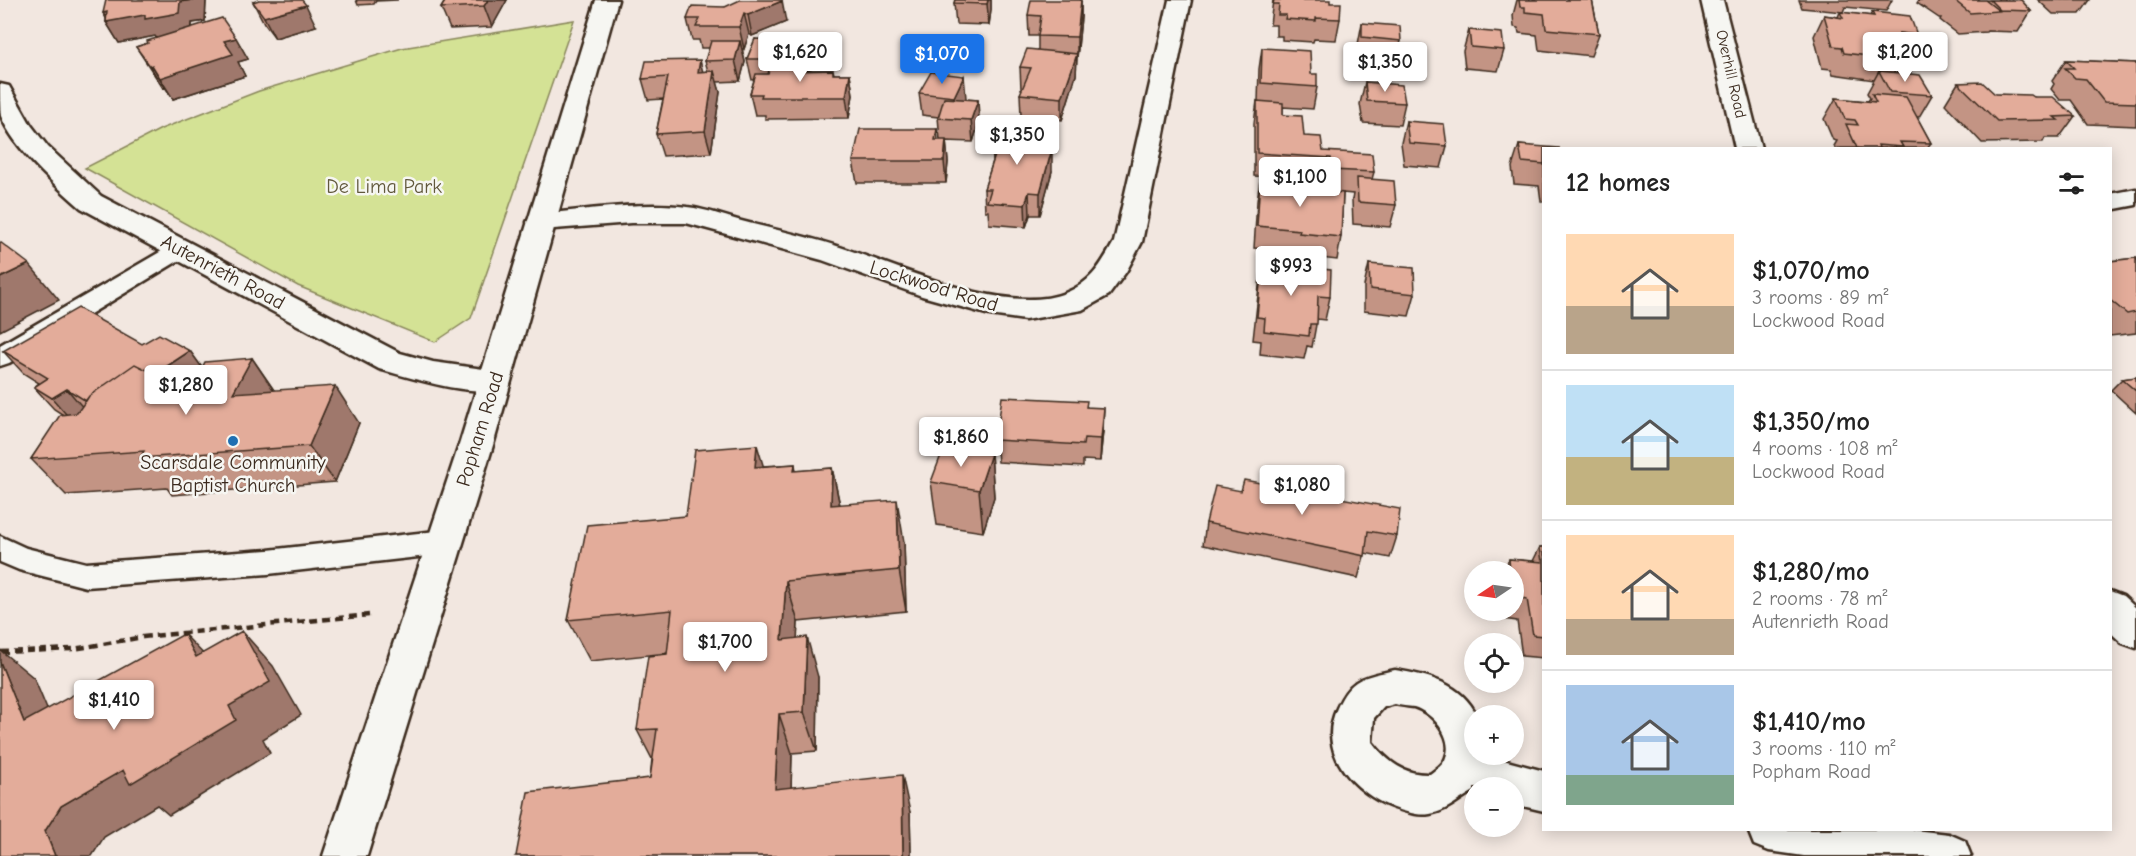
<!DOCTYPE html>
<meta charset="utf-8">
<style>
:root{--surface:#fff;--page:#f2f2f2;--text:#222;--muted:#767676;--line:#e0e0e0;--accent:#1a73e8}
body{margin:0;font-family:"Comic Neue",sans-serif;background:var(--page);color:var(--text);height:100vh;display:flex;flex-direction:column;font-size:22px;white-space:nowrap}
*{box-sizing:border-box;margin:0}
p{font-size:20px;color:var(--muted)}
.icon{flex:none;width:33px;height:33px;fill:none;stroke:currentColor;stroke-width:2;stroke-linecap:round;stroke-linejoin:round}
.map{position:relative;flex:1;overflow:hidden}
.drawer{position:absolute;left:1542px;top:147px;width:570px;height:684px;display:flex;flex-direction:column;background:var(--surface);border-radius:0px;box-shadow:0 3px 15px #0003}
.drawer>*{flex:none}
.needle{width:39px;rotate:257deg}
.fabs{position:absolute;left:1464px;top:561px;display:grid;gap:12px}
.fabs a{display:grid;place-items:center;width:60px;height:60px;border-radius:50%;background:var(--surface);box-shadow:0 3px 15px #0003;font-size:30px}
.price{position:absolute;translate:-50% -51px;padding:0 14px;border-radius:6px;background:#fff;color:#222;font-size:20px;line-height:39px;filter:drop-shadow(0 2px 3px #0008)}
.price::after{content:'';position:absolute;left:50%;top:36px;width:18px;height:14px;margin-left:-9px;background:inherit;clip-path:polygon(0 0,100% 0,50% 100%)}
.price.active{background:var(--accent);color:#fff}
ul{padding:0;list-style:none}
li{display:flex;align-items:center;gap:18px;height:150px;padding:0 24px}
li+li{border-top:2px solid var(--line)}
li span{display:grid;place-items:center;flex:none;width:168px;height:120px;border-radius:0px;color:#555}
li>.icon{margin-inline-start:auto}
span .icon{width:72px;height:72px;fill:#fffc;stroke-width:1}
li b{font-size:26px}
h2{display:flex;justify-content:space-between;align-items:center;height:72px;padding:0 24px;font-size:26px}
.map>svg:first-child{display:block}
.green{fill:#d4e295;stroke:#88865a;stroke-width:1.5}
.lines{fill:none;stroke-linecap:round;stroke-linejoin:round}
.service-casing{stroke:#3b2a1e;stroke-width:5}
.minor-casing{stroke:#3b2a1e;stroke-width:5}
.secondary-casing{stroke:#3b2a1e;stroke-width:5}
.path{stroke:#3b2a1e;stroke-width:4.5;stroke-dasharray:8 5;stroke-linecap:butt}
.service{fill:#f6f6f2;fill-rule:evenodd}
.minor{fill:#f6f6f2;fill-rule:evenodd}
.secondary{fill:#f6f6f2;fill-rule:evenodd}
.wall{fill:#c39484;stroke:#3b2a1e;stroke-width:1.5}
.shaded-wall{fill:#9f786c;stroke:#3b2a1e;stroke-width:1.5}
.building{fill:#e3ac9a;stroke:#3b2a1e;stroke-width:1.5}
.poi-dot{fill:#1f6fb2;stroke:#f6f6f2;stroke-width:2}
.labels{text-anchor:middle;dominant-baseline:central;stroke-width:5;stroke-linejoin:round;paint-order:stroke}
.far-street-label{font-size:16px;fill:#3b2a1e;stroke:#f6f6f2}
.park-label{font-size:20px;fill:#61583c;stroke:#f6f6f2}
.street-label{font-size:20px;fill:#3b2a1e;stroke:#f6f6f2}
.poi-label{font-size:20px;fill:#3b2a1e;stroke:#f6f6f2}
</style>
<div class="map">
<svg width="2136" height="856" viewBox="0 0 2136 856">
<rect width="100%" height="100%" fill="#f2e7e0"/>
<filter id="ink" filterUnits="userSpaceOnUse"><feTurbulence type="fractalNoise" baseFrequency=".0167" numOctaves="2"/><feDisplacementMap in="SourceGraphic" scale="12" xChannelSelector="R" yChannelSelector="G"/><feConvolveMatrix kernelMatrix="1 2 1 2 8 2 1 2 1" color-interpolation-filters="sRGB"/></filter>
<g filter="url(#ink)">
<path class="green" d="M574,20L471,318L435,342L298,286L85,168L161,129L259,91L402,48Z"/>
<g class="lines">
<defs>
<path id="service" d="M180,243L188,245L192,250L188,255L9,363L0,366V345L172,245Z
M445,530L455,534L460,542L455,550L445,554L268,574L86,587L19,570L0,562V536L26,548L86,563L268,550Z"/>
<path id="minor" d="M1169,0H1191L1142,242L1126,272L1109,295L1082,310L1025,320L990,315L922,296L822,260L686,223H631L541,230L531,228L527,222L531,216L541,214C587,210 641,201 687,207C707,209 729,218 749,223C781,231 814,238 846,249C902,268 1008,316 1065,293C1091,283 1101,265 1114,242Z
M1701,0H1723L1761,148H1735Z
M0,84L9,86L31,125L48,147L101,196L400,353L433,362L505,372L510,380L505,388C472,398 412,378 379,369L81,208C55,185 14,149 1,116C0,108 0,93 0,84Z
M2136,189V205L2110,210V194Z
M2110,591L2123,596L2136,608V648L2122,643L2110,632Z
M1395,670C1427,675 1462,683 1477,716H1474V754H1488V756L1544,771V811L1514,804V788H1474V791C1460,798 1448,811 1430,814C1418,816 1406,812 1394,808C1355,793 1316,753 1337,708C1341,699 1346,689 1356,682C1367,675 1382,673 1395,670ZM1395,704C1401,706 1408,706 1414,707C1433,713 1454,737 1446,757C1444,765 1436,769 1430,774C1404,775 1388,762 1372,742L1374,718L1384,707Z
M1748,830H1914L1949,834L1965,841L1971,856H1804L1769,851L1754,845Z"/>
<path id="secondary" d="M596,0H618L494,442L367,856H323L460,442Z"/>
</defs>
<use href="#service" class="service-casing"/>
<use href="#minor" class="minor-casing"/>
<use href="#secondary" class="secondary-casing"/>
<path class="path" d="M0,652L74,649L143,637L369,615"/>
<use href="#service" class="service"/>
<use href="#minor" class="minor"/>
<use href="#secondary" class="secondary"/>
</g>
<path class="wall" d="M356,0H398L376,1L374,4L358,5Z
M445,0H507L492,27L450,29L441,8L445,1Z
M955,0H991V10L989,25L956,24L954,3Z
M1081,0V17L1077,58L1076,75L1062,120L1021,116L1020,94L1023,89H1021L1020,67L1038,50V36H1029L1028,15Z
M1273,0L1330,3L1340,19L1336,40L1314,39L1313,42L1282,40V36H1276V25H1270Z
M1517,0H1592L1599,34L1591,56L1539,50L1537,35L1519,33L1518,28L1514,27L1513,15Z
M1799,0H1892L1886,11L1845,7L1843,12L1802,8Z
M1919,0H2021L2031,11L2018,32L1987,31L1986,32L1958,34L1940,20L1941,18H1939L1917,3Z
M2038,0H2090L2080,14H2053Z
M206,1L205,21L192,23V28L236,38L248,59L238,62L245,76L173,99L165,87L163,88L136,47L148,43L157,38L155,36L119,43L106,22V19Z
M253,2L316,26L275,38L264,23Z
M725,7L786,22L752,36L749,34L744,49H742L745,62L740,81L717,82L720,92L711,153L663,156L656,134L663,99L648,100L642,79L708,71L705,61L709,48H701L699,40H692L687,19Z
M1840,12L1870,16L1872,12L1917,35L1905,56H1903L1894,72L1932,95L1919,117H1917L1931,143L1927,148H1835L1834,146L1837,141L1833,140L1824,119L1836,98L1868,101L1870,98L1867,93L1879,71L1888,72L1879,71L1874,80L1833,74L1831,69L1822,68L1814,36L1824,15L1838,17Z
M1362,23L1401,41L1396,62L1358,58V44Z
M1469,30L1504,50L1498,71L1465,68L1463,51Z
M755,39L792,61V63L798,70H833L834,74H850L853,95L849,118L765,119V115H755L750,94L754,80H752L747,59Z
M1262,48L1311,74L1317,87L1313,109L1283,107V115L1304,136L1323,151L1374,172L1372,179L1396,205L1390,227L1353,224L1352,200L1353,194L1343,193L1341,237L1337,260L1295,255L1296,252L1254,248L1257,201L1260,179L1305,188L1327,191L1326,180L1254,176V123L1257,101L1258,102L1259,69Z
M2066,60L2136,63V126L2088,124L2071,100H2060L2051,89L2054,84L2052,81Z
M964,76L965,99L978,100L979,122L973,142L946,141L948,162L946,183H857L853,161L937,129L938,140H940L938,117L922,115L919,93Z
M1365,82L1405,103L1400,125L1363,123L1360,104Z
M1958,83L1995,94L2034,97L2075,116L2059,138H2045L2043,142L1982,143L1945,104Z
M1406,121L1447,146L1441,168L1404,165L1401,143Z
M1041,130L1042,148L1052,171L1040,215H1030L1026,227L989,224L988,211H985L984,189L993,161L992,145Z
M1519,145L1544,148V201H1541L1539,186L1514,184L1512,167Z
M2136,258V333L2110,336V261Z
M1262,263L1330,297L1325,320L1317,319L1312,347L1307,346L1304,359L1260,354L1261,341L1253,340L1259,286Z
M1369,264L1415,294L1409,316L1364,311V286Z
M142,344L190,351L202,368L252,358L274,390L359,423L335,482L172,495L167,488L66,495L31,459L62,414L54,409L34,387L39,383L23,373L3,351Z
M2136,377V413L2111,390L2122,379Z
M1087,407L1103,431L1100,461L1083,460V467L998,462L996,440Z
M991,454L994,497L983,532L937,525L931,482Z
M795,464L796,471L832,468L840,505L904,542L906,611L798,622L797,638L818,677L817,751L792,753L791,787L910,812L911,856H516L650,778L652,759L637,730L667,653L590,661L568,620L686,516L763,466Z
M1241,491L1397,536L1390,558L1365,553L1358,578L1203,545L1206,523Z
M1540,547H1544V658L1522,656L1517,621L1503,619L1502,610H1514V572H1503L1509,559L1533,561Z"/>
<path class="shaded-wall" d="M192,0H206L205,21L192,23L191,34L158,40L155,36L119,43L106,22H108L103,13Z
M488,0H507L492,27L484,6Z
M988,0H991V10L989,25L987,4Z
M1081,0V17L1077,58V37Z
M782,1L786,22L752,36L748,15Z
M306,5L316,26L275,38L264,17Z
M744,13L749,34L744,49L739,27Z
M236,38L248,59L238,62L245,76L173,99L160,78L224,41Z
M788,40L792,61L786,80L781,59Z
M740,41L745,62L740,81L735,60Z
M1077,54L1076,75L1062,120V98Z
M700,60L705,81L698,72Z
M152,65L165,87L163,88L150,66Z
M714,71L720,92L711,153L705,131Z
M850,74L853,95L849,118L846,97Z
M964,76L966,98L956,118L954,97Z
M978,100L979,122L973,142L971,120Z
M1041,130L1042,151L1036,147Z
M946,140L948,162L946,183L944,161Z
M1052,149V171L1040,215V193Z
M1029,192L1030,215L1026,227L1025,205Z
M29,264L59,300L0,331V278Z
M190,351L206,373L101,411Z
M252,358L277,395L233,393Z
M335,386L359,423L335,482L309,446Z
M67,389L86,411L72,421L52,398Z
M1104,408L1103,431L1100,461L1101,439Z
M757,445L770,488L755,467Z
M991,454L994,497L983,532L979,490Z
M832,468L841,511L831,505Z
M897,500L904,542L906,611L899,570Z
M786,581L798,622L795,680L782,640Z
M242,631L273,666L301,715L263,739L270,753L169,815L157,805L104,837L92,856H55L45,831L61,806L229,706Z
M184,634L218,669L196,657Z
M807,637L818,677L817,751L804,712Z
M0,650L34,678L66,755L24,722L0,662Z
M779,714L792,753L790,826L775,789Z
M902,775L910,812L911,856H903Z"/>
<path class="building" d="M106,0H192L180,2L179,13L145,19V15L106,22L107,12L103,13Z
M259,0H302L306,5L264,17L253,2Z
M446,0H488L484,6L441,8Z
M740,0H781L782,1L748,15L744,13L739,27H696L700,19H687L692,6L725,7Z
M955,0H988L987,4L954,3Z
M1031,0H1081L1077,37L1038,36L1041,16L1028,15Z
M1274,0H1330V3H1341L1340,19L1316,18V21L1285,19L1286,15H1278L1279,4H1273Z
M1519,0H1592L1599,34L1546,29L1544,14L1525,12V7H1520Z
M1954,0H1985L1999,11L1970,13Z
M1990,0H2021L2031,11L2000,10Z
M1840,12L1874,16L1872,12L1910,16L1917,35L1899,33L1906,51L1882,48L1886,58L1844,53L1842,47L1833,46L1824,15L1843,18Z
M222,18L236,38L224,41L233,54L160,78L152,65L150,66L136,47L148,43L147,41Z
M1362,23L1400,26L1401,41L1362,37Z
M1469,30L1502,33L1504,50L1471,47Z
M755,39L788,40L781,59H747Z
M711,41H740L735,60L705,61Z
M1262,48L1310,51L1311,74H1317V87L1261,83Z
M1027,49L1077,54L1062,98L1020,94L1031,68L1020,67Z
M700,60L698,72L714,71L705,131L656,134L668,77L642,79L646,61Z
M2066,60L2136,63V103L2104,102L2086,79L2075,78L2065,68H2074Z
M771,63H797L795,71L833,70V74H850L846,97H761L762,94H750L756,74H768Z
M1879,71L1920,75L1932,95L1890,92Z
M931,72L964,76L954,97L919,93Z
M1365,82L1402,85L1405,103L1367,101Z
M1982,82L1995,94L2031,95L2034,97H2053L2075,116L2054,117L2058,120L1997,121L1958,83Z
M1872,94L1906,97L1931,143L1900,142L1903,147L1878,145L1879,148H1857L1846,124L1858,125L1855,120L1845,119L1836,98L1876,102Z
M944,98L978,100L971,120L938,118Z
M1257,101L1283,103V115L1302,116L1304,136L1321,137L1323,151L1372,154L1374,172L1331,170V158L1257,153Z
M1406,121L1444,124L1447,146L1409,143Z
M998,126L1041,130L1036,147L1052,149L1040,193L1029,192L1025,205L987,202L991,189H984L998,146L992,145Z
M860,129H937L935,140H946L944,161H853Z
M1519,145L1560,148H1544V164L1522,162Z
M1357,178L1394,181L1396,205L1358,202Z
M1260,179L1306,184L1305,188L1343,193L1341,237L1299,233L1300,230L1257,226Z
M0,242L29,264L0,278Z
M2136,258V312L2127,314L2110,300V261Z
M1262,263L1331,270L1330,297L1318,296L1317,324H1310L1309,336L1264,331L1265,318L1257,317Z
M1369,264L1414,268L1415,294L1370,289Z
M78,308L142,344L159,334L190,351L155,374L135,364L89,396L86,401L67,389L52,398L34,387L48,378L3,351Z
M252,358L233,393L335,386L309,446L140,458L144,451L31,459L60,415L77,413L89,396L135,364L161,377L200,372L205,362Z
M2136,377V391L2122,379Z
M1002,397L1087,401L1086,407L1104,408L1101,439L1084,438L1083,445L996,440Z
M757,445L755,467L795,464L794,471L832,468L831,505L897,500L899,570L786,581L782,640L807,637L804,712L779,714L775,789L902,775L903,856H516L528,792L650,778L657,729L637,730L648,656L667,654L672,610L568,620L587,525L686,516L695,450Z
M944,447L991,454L979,490L931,482Z
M1244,480L1400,509L1397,536L1368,531L1365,556L1206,523L1215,486L1241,491Z
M1540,547H1544V636L1533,635L1527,599L1514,597V572H1510L1509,559L1542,562Z
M242,631L270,682L229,706L236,720L130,784L123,770L61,806L45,831L55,856H0V662L24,722L184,634L196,657Z"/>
</g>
<circle class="poi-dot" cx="233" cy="441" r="6"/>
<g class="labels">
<g class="far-street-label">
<text transform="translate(1731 74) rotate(77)">Overhill Road</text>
</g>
<g class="park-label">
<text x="384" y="186">De Lima Park</text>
</g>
<g class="street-label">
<text transform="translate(223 272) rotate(28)">Autenrieth Road</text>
<text transform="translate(934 286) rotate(17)">Lockwood Road</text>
<text transform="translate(480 429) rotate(-73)">Popham Road</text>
</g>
<g class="poi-label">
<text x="233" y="462">Scarsdale Community<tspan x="233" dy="23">Baptist Church</tspan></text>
</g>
</g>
</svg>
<div class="fabs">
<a><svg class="needle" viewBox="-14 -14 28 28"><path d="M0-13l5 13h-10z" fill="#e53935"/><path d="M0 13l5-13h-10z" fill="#767676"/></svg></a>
<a><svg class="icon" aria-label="locate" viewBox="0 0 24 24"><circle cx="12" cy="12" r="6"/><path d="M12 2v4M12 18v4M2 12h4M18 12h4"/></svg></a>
<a>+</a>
<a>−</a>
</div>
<b class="price" style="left:800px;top:83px">$1,620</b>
<b class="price" style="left:1905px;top:83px">$1,200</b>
<b class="price active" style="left:942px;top:85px">$1,070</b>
<b class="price" style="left:1385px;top:93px">$1,350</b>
<b class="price" style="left:1017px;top:166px">$1,350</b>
<b class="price" style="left:1300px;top:208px">$1,100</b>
<b class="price" style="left:1291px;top:297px">$993</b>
<b class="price" style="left:186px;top:416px">$1,280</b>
<b class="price" style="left:961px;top:468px">$1,860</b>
<b class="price" style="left:1302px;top:516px">$1,080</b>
<b class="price" style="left:725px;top:673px">$1,700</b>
<b class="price" style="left:114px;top:731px">$1,410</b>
<section class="drawer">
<h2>12 homes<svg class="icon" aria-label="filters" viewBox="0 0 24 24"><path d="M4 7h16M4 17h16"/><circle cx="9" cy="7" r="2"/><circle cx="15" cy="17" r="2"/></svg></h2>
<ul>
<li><span style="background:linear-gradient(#ffd9b3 60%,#b9a48a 0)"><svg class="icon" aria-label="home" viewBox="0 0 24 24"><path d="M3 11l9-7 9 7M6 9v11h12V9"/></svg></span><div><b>$1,070/mo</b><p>3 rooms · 89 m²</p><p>Lockwood Road</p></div></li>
<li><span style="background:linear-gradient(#bfe0f5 60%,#c2b280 0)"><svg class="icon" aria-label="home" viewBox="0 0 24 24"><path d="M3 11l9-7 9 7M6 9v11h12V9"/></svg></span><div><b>$1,350/mo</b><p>4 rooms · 108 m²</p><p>Lockwood Road</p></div></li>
<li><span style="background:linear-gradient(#ffd9b3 70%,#b9a48a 0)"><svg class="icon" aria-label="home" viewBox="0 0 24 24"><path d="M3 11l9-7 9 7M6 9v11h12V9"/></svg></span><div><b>$1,280/mo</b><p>2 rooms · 78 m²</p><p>Autenrieth Road</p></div></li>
<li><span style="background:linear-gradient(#a9c7e8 75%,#7fa58c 0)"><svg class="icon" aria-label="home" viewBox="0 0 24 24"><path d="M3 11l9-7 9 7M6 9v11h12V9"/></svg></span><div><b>$1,410/mo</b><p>3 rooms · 110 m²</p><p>Popham Road</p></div></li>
</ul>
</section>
</div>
